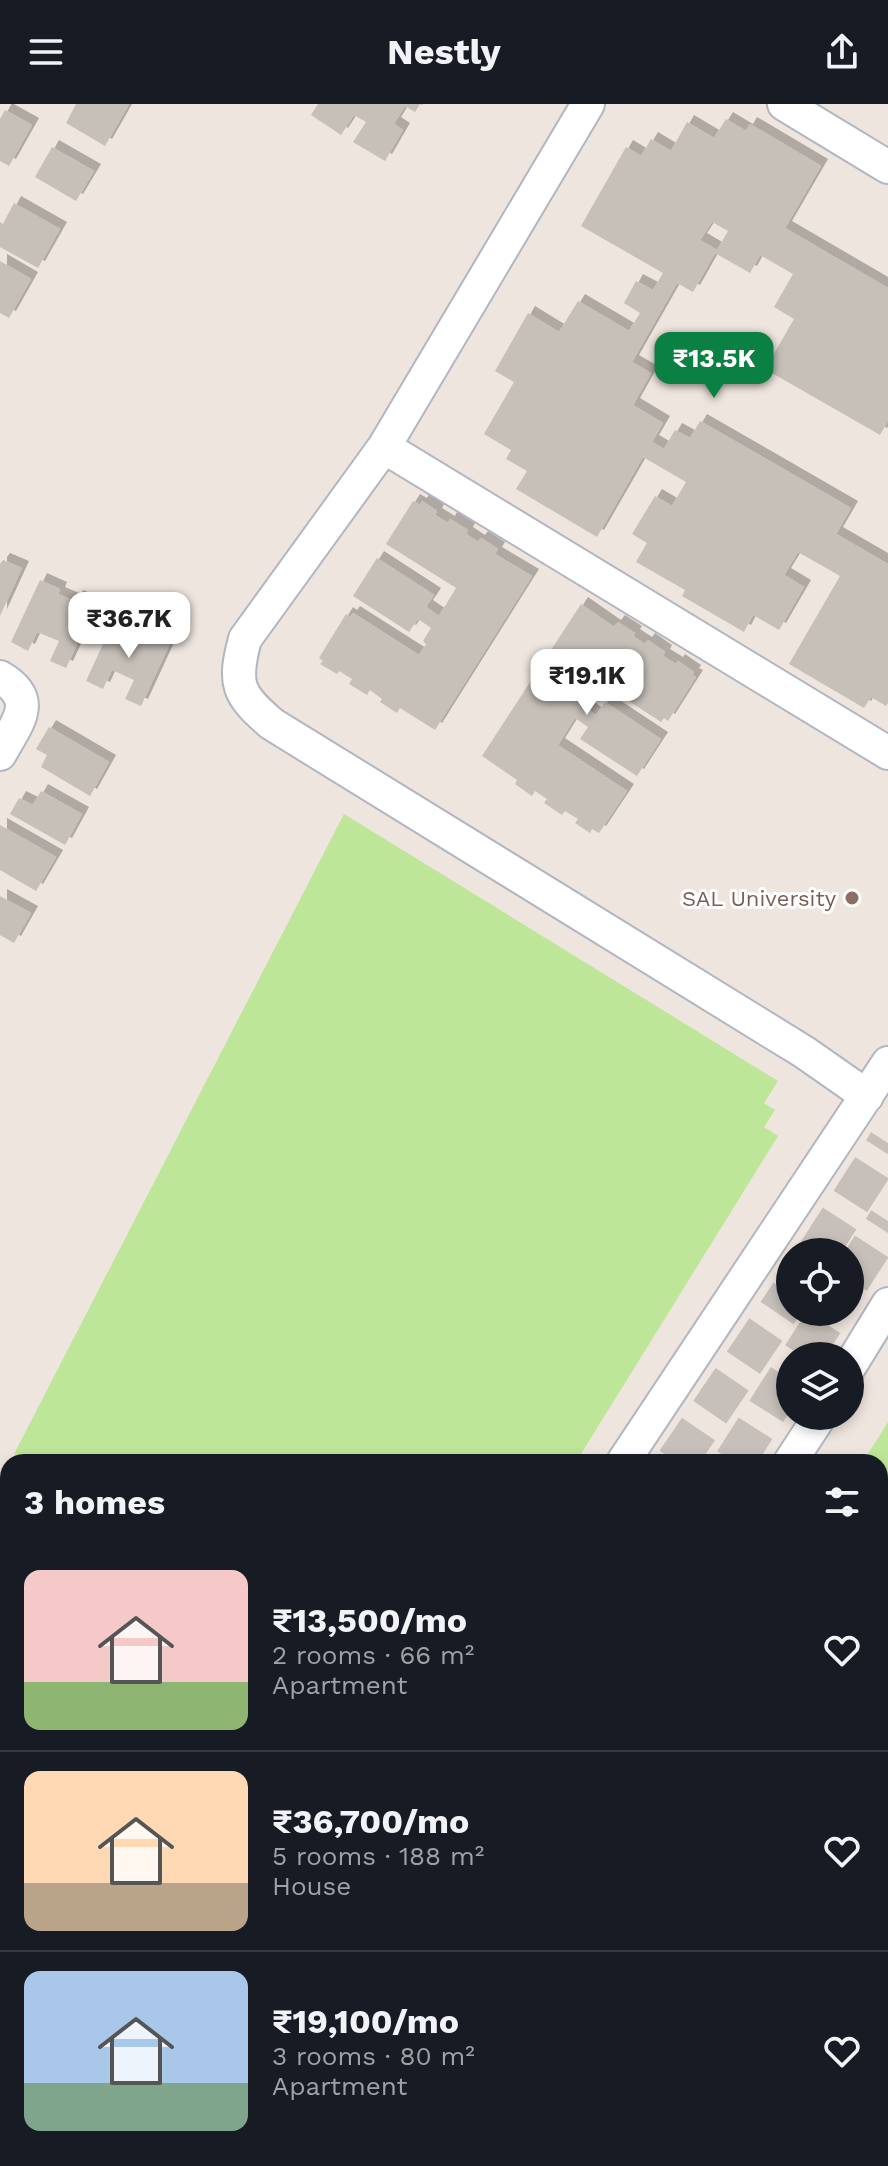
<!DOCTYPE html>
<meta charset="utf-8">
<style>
:root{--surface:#171b24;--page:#20242c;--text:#f1f3f6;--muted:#9ea1a6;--line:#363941;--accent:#0b8043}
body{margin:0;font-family:"Work Sans",sans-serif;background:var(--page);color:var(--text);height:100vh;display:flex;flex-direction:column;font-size:30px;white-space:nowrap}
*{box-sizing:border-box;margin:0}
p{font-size:26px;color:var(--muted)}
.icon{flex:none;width:44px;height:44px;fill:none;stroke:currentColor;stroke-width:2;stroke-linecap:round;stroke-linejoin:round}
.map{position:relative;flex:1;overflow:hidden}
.drawer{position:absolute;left:0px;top:1350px;width:888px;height:712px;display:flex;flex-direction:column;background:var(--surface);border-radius:24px 24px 0 0;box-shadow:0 4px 12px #0003}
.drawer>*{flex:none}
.controls{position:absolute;left:776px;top:1134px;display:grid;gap:16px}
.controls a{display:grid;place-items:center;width:88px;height:88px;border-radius:50%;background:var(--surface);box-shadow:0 4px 12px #0003;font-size:40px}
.price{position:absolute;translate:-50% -68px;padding:0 18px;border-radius:16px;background:#fff;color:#222;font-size:26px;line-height:52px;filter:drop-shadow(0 2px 4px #0008)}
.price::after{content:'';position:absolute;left:50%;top:48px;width:24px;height:18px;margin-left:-12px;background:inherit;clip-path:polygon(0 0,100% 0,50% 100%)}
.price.on{background:var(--accent);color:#fff}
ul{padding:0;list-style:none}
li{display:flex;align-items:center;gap:24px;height:200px;padding:0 24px}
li+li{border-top:2px solid var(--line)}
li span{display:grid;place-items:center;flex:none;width:224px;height:160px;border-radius:16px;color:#555}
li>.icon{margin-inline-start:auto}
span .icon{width:96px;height:96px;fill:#fffc;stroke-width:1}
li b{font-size:34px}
h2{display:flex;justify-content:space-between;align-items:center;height:96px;padding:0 24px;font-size:34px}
header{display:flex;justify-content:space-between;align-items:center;height:104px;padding:0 24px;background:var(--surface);font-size:36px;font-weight:700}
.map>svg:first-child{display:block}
.green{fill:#bde698}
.building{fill:#c6c0b9;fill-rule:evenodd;filter:url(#shadow)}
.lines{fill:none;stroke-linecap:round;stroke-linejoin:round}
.major-tunnel{stroke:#c7c0ba;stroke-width:40;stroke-dasharray:40 20;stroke-linecap:butt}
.minor-casing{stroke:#b2b6c0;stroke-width:36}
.highway-casing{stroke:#c4c4c4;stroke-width:48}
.minor{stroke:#fff;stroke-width:32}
.highway{stroke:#ff8a57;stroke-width:44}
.education-dot{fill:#8d6e63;stroke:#fff;stroke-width:3}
.labels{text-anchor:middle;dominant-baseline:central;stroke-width:6;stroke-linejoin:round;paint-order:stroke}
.education-label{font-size:22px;fill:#785e54;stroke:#fff;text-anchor:end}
</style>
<header><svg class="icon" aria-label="menu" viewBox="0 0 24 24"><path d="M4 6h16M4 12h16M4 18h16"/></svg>Nestly<svg class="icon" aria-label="share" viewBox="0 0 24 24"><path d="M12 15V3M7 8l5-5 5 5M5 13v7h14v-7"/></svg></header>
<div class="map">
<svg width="888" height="2062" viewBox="0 0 888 2062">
<defs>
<filter id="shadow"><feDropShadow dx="7" dy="-7" stdDeviation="0" flood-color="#0004"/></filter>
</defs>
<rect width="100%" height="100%" fill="#eee5de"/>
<path class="green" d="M344,710L778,977L764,999L775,1006L764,1023L778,1032L576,1358H34L14,1350Z
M888,1318V1730L880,1727V1358H863Z"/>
<path class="building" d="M76,0H129L105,42L66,19Z
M318,0H420L415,8L405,2L394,20L403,26L385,57L353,38L366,18L354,11L341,31L311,11Z
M5,6L32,21L9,62L0,57V15Z
M726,15L746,27L750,20L821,62L785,124L888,184V317L880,331L765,265L794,215L774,203L793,170L760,151L750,169L715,149L693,188L677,179L632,258L651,269L633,301L663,319L652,338L664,345L675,326L690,334L700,317L851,404L836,430L888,460V599L886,602L871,593L864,604L789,560L840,472L798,448L784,471L804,483L779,526L753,511L744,528L682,492L685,486L636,458L647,439L632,430L655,392L672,402L686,378L643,353L597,433L516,385L527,367L506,355L511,346L484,330L514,278L495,267L528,209L559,228L578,197L629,227L640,209L624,199L636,177L653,186L663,169L581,122L626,43L641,52L651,35L671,47L687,18L714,34ZM712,118L728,127L717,146L700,136Z
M52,43L94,67L76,97L35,73Z
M14,99L60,125L38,164L0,143V118L3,120Z
M0,157L31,175L9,214L0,209Z
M413,397L420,401L422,397L437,407L435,411L448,419L450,415L468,426L466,430L478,438L481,434L498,445L495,450L532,472L435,626L400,604L397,609L380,598L382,595L370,586L367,591L349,580L352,575L339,567L337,570L320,560L323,557L319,554L346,510L350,513L353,509L419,551L426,540L423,537L431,524L418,515L409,528L353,492L377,454L434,491L426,503L439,512L456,484L386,440Z
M3,456L22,464L0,512V460Z
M40,476L60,485L58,490L74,497L76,493L95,501L66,564L50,557L59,537L37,528L28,547L11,538Z
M581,500L614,523L618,518L635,529L633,532L645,540L648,536L665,548L663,552L676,560L678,557L694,568L692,571L696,573L668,617L664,614L661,618L595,575L587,587L591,589L583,602L596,611L605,598L661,635L637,672L580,635L588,623L575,614L558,641L627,687L599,729L592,725L590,729L575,719L578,715L565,707L562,711L544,699L547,695L535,687L532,692L515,680L517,676L482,652Z
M115,514L136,523L134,528L149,536L151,531L170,539L141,602L125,595L134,576L112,566L103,585L86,577Z
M49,623L109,658L90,692L41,663L47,651L36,645Z
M41,687L82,710L65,741L10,710L19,694L33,701Z
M0,721L56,753L36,787L0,766Z
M0,792L31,809L14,839L0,831Z"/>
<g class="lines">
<path class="major-tunnel" d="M818,1148L888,1039
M850,1176L888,1117
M802,1252L830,1208
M676,1358L790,1190
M734,1358L790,1270
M350,2062L354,2054
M395,2062L399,2054"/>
<defs>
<path id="minor" d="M588,0L384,343L245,535C233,580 237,590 272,620L804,948L867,992
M784,0L888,63
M384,343L888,649
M0,573C40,596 16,620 0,650
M850,1262L888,1200
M623,1358L888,959
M790,1358L820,1312
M0,1445L8,1448
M0,1644L8,1647
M880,1776L888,1778
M880,1976L888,1980
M287,2062L291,2054
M442,2062L446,2054"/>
<path id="highway" d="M0,1524L8,1527
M0,1581L8,1584
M880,1835L888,1838
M880,1896L888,1899"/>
</defs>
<use href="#minor" class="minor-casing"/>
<use href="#highway" class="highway-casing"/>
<use href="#minor" class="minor"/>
<use href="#highway" class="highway"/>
</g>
<circle class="education-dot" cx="852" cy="794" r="8"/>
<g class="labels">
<g class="education-label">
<text x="836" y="794">SAL University</text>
</g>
</g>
</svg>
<div class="controls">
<a><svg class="icon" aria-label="locate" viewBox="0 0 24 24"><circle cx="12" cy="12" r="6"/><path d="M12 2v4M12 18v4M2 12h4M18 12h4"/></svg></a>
<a><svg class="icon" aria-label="layers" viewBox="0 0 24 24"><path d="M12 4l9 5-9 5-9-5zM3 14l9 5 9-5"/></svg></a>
</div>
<b class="price on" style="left:714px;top:296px">₹13.5K</b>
<b class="price" style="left:129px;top:556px">₹36.7K</b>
<b class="price" style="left:587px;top:613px">₹19.1K</b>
<section class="drawer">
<h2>3 homes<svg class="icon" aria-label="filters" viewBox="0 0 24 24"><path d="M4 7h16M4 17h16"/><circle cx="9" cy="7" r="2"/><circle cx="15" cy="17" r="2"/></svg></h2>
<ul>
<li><span style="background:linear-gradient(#f6c9c9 70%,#8fb573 0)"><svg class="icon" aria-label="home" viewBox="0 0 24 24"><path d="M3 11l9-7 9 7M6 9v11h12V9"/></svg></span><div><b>₹13,500/mo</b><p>2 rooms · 66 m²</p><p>Apartment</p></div><svg class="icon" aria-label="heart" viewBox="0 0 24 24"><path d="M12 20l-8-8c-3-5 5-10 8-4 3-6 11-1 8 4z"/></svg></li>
<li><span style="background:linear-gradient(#ffd9b3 70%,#b9a48a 0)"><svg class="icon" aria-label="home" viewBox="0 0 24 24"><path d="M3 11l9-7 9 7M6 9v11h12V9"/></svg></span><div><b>₹36,700/mo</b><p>5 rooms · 188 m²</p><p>House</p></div><svg class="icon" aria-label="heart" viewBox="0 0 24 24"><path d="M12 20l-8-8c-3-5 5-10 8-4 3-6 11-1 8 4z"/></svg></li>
<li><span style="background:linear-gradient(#a9c7e8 70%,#7fa58c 0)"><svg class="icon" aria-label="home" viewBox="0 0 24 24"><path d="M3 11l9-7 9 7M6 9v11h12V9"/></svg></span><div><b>₹19,100/mo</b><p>3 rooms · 80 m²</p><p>Apartment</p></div><svg class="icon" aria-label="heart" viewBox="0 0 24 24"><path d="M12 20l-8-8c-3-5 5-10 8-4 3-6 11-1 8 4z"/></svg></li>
</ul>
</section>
</div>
